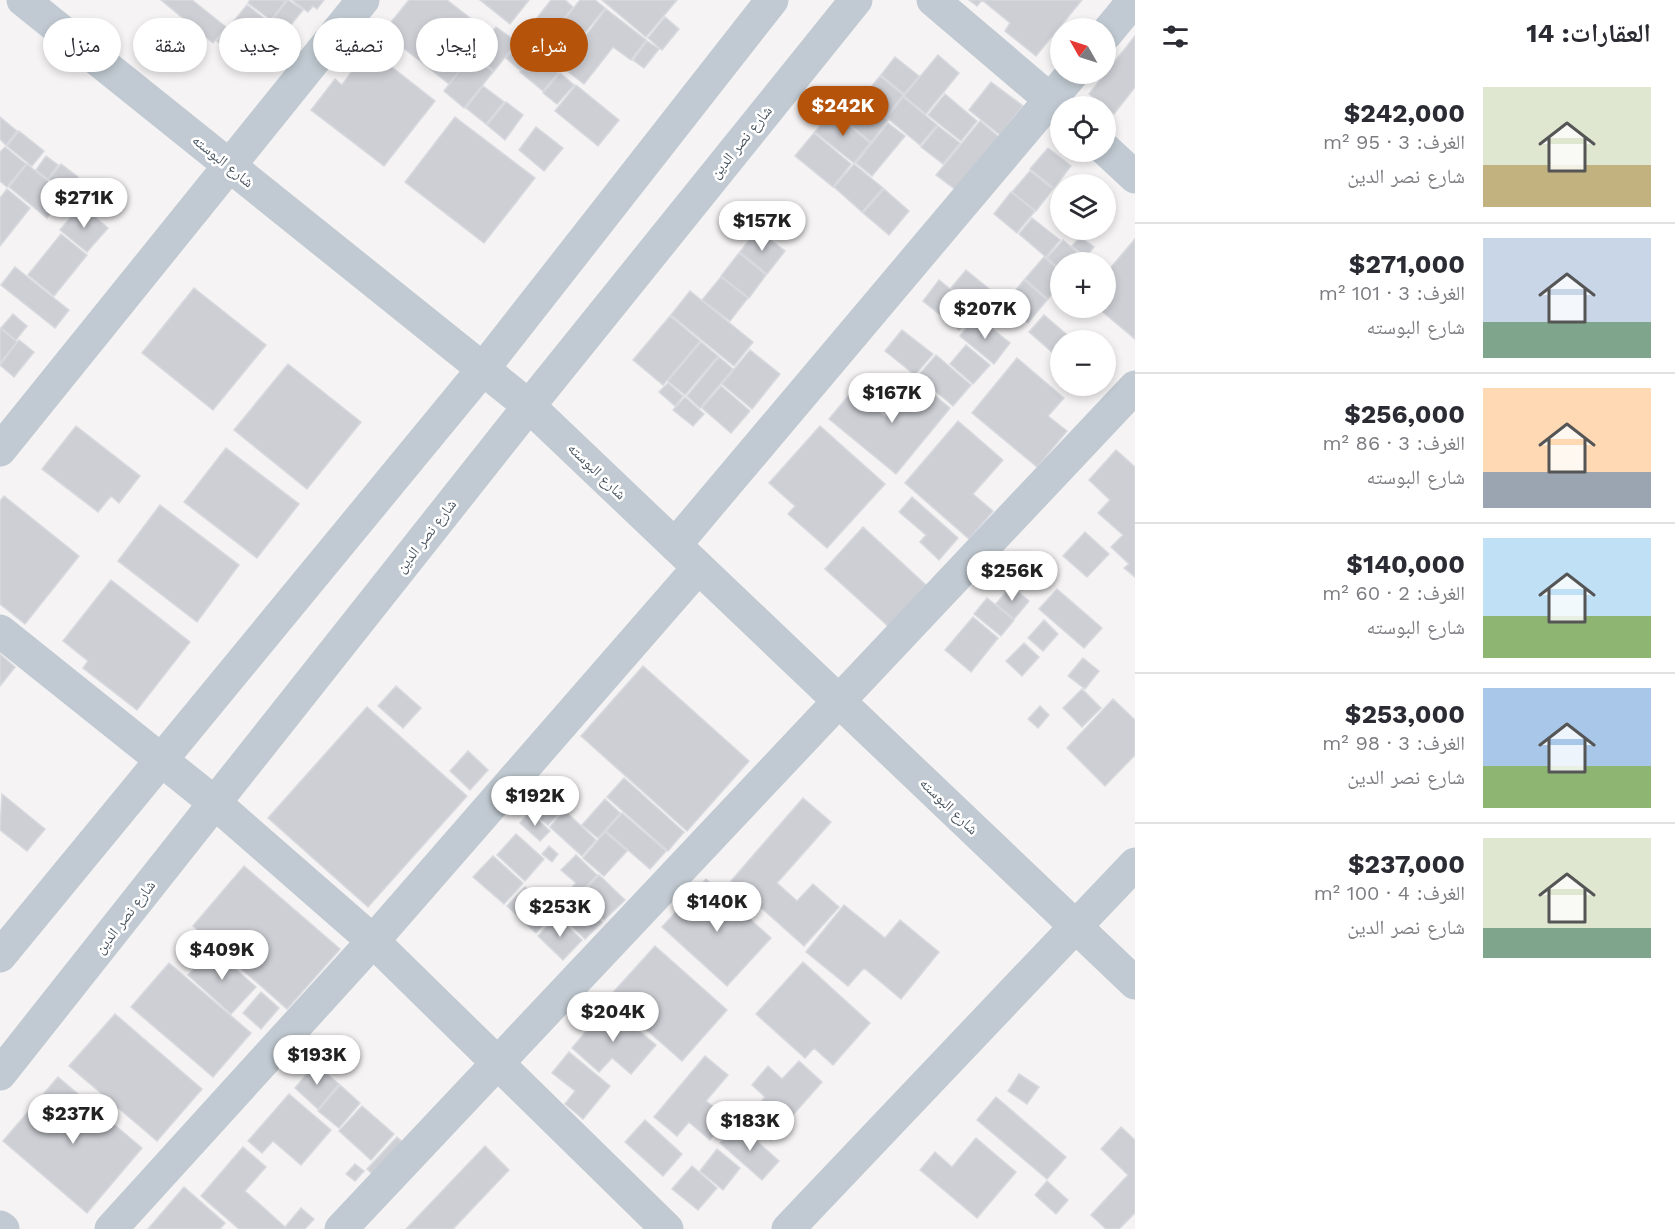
<!DOCTYPE html>
<html lang="ar">
<meta charset="utf-8">
<style>
:root{--surface:#fff;--page:#f2f2f3;--text:#2b2b33;--muted:#7c7c81;--line:#e1e1e2;--accent:#b45309}
body{margin:0;font-family:"Work Sans","Noto Naskh Arabic",sans-serif;background:var(--page);color:var(--text);direction:rtl;height:100vh;display:flex;flex-direction:column;font-size:22px;white-space:nowrap}
*{box-sizing:border-box;margin:0}
p{font-size:20px;color:var(--muted)}
.icon{flex:none;width:33px;height:33px;fill:none;stroke:currentColor;stroke-width:2;stroke-linecap:round;stroke-linejoin:round}
.map{position:relative;flex:1;overflow:hidden;direction:ltr}
.panel{display:flex;flex-direction:column;background:var(--surface);width:540px}
.panel>*{flex:none}
.guide{position:absolute;left:18px;top:18px;width:570px;height:54px;direction:rtl;display:flex;gap:12px}
.needle{width:39px;rotate:309deg}
.buttons{position:absolute;left:1050px;top:18px;display:grid;gap:12px}
.buttons a{display:grid;place-items:center;width:66px;height:66px;border-radius:50%;background:var(--surface);box-shadow:0 3px 9px #0003;font-size:30px}
.price{position:absolute;translate:-50% -51px;padding:0 14px;border-radius:21px;background:#fff;color:#222;font-size:20px;line-height:39px;filter:drop-shadow(0 2px 3px #0008)}
.price::after{content:'';position:absolute;left:50%;top:36px;width:18px;height:14px;margin-left:-9px;background:inherit;clip-path:polygon(0 0,100% 0,50% 100%)}
.price.selected{background:var(--accent);color:#fff}
ul{padding:0;list-style:none}
li{display:flex;align-items:center;gap:18px;height:150px;padding:0 24px}
li+li{border-top:2px solid var(--line)}
li span{display:grid;place-items:center;flex:none;width:168px;height:120px;border-radius:0px;color:#555}
li>.icon{margin-inline-start:auto}
span .icon{width:72px;height:72px;fill:#fffc;stroke-width:1}
li b{font-size:26px}
h2{display:flex;justify-content:space-between;align-items:center;height:72px;padding:0 24px;font-size:26px}
.chip{padding:0 21px;border-radius:27px;background:var(--surface);box-shadow:0 3px 9px #0003;font-size:21px;line-height:54px}
.chip.selected{background:var(--accent);color:#fff}
main{display:flex;flex:1;min-height:0}
.map>svg:first-child{display:block}
.building{fill:#cdcfd5;stroke:#d7d9de;stroke-width:1.5}
.lines{fill:none;stroke-linecap:round;stroke-linejoin:round}
.minor{stroke:#c1cad2;stroke-width:33}
.tertiary{stroke:#c1cad2;stroke-width:33}
.labels{text-anchor:middle;dominant-baseline:central;stroke-width:5;stroke-linejoin:round;paint-order:stroke}
.street-label{font-size:15px;fill:#4a5661;stroke:#fff}
</style>
<main>
<section class="panel">
<h2>العقارات: 14<svg class="icon" aria-label="filters" viewBox="0 0 24 24"><path d="M4 7h16M4 17h16"/><circle cx="9" cy="7" r="2"/><circle cx="15" cy="17" r="2"/></svg></h2>
<ul>
<li><span style="background:linear-gradient(#dfe7d0 65%,#c2b280 0)"><svg class="icon" aria-label="home" viewBox="0 0 24 24"><path d="M3 11l9-7 9 7M6 9v11h12V9"/></svg></span><div><b>$242,000</b><p>الغرف: 3 · 95 m²</p><p>شارع نصر الدين</p></div></li>
<li><span style="background:linear-gradient(#c9d6e8 70%,#7fa58c 0)"><svg class="icon" aria-label="home" viewBox="0 0 24 24"><path d="M3 11l9-7 9 7M6 9v11h12V9"/></svg></span><div><b>$271,000</b><p>الغرف: 3 · 101 m²</p><p>شارع البوسته</p></div></li>
<li><span style="background:linear-gradient(#ffd9b3 70%,#9aa5b1 0)"><svg class="icon" aria-label="home" viewBox="0 0 24 24"><path d="M3 11l9-7 9 7M6 9v11h12V9"/></svg></span><div><b>$256,000</b><p>الغرف: 3 · 86 m²</p><p>شارع البوسته</p></div></li>
<li><span style="background:linear-gradient(#bfe0f5 65%,#8fb573 0)"><svg class="icon" aria-label="home" viewBox="0 0 24 24"><path d="M3 11l9-7 9 7M6 9v11h12V9"/></svg></span><div><b>$140,000</b><p>الغرف: 2 · 60 m²</p><p>شارع البوسته</p></div></li>
<li><span style="background:linear-gradient(#a9c7e8 65%,#8fb573 0)"><svg class="icon" aria-label="home" viewBox="0 0 24 24"><path d="M3 11l9-7 9 7M6 9v11h12V9"/></svg></span><div><b>$253,000</b><p>الغرف: 3 · 98 m²</p><p>شارع نصر الدين</p></div></li>
<li><span style="background:linear-gradient(#dfe7d0 75%,#7fa58c 0)"><svg class="icon" aria-label="home" viewBox="0 0 24 24"><path d="M3 11l9-7 9 7M6 9v11h12V9"/></svg></span><div><b>$237,000</b><p>الغرف: 4 · 100 m²</p><p>شارع نصر الدين</p></div></li>
</ul>
</section>
<div class="map">
<svg width="1135" height="1229" viewBox="0 0 1135 1229">
<rect width="100%" height="100%" fill="#f5f3f3"/>
<path class="building" d="M161,0H192L226,27L213,43Z
M250,0H286L271,20L248,3Z
M288,0L303,10L285,32L271,21Z
M292,0H324L317,9L313,6L308,12Z
M409,0H447L489,33L449,84L383,32Z
M480,0H529L510,24Z
M551,0H565L573,7L550,36L533,23Z
M580,0H595L605,8L559,65L540,50Z
M602,0H677L646,37Z
M969,0H1082L1036,56L1005,31L1010,23L982,0L977,6Z
M247,5L270,23L252,45L229,27Z
M606,9L646,40L631,60L613,47L584,84L562,67Z
M665,17L679,29L662,50L648,38Z
M271,23L285,34L267,57L253,46Z
M532,24L547,35L534,52L519,41Z
M496,27L517,42L494,71L474,54Z
M227,28L267,58L256,71L217,41Z
M1135,36V87L1114,114L1089,94Z
M647,41L659,49L644,68L633,60Z
M518,43L532,55L520,70L506,58Z
M365,46L435,101L384,166L311,110L335,79L342,85L352,71L348,69Z
M534,54L558,73L543,91L520,72Z
M472,55L493,72L464,108L444,91Z
M938,55L959,73L926,114L904,96Z
M895,57L919,76L904,94L881,75Z
M560,73L574,85L557,104L543,93Z
M880,76L903,95L885,118L862,98Z
M991,82L1023,106L1000,135L969,110Z
M576,85L619,120L598,146L555,111Z
M483,86L504,102L486,124L466,108Z
M849,90L888,120L871,142L833,110Z
M945,94L977,121L961,141L928,115Z
M903,97L937,125L920,145L887,118Z
M506,102L523,115L505,140L487,125Z
M832,111L870,143L854,163L815,132Z
M0,117L17,131L6,145L0,139Z
M455,117L535,178L484,243L405,182Z
M980,121L999,137L956,190L936,175Z
M888,123L905,136L872,176L856,163Z
M938,126L960,143L943,164L921,147Z
M536,127L563,148L544,171L519,150Z
M19,131L44,151L32,166L7,146Z
M814,133L851,164L833,187L795,156Z
M5,147L26,164L7,187L0,181V152Z
M1048,148L1071,166L1054,188L1030,169Z
M46,156L58,165L48,179L36,170Z
M27,164L66,196L47,218L9,187Z
M61,164L78,177L66,193L49,179Z
M854,164L883,188L862,212L834,187Z
M1030,171L1053,189L1036,211L1012,192Z
M7,189L30,208L0,246V198Z
M884,189L909,211L889,235L863,213Z
M1011,192L1035,211L1017,233L994,214Z
M81,205L108,228L87,252L60,230Z
M1032,218L1060,240L1046,257L1019,234Z
M757,230L785,251L767,274L740,252Z
M61,234L87,255L54,296L28,275Z
M1080,237L1094,247L1086,257L1072,246Z
M1135,239V339L1098,308H1106V273Z
M1063,240L1085,259L1082,262H1060V269L1047,258Z
M739,253L766,275L749,298L721,276Z
M1044,257L1060,271V284L1048,299L1025,279Z
M15,267L69,310L55,328L1,285Z
M966,270L993,292L979,310L951,288Z
M721,277L748,298L730,321L702,300Z
M939,280L977,311L959,330L923,301Z
M1024,280L1047,300L1028,323L1005,303Z
M194,288L266,345L213,410L142,353Z
M690,291L753,342L734,366L671,315Z
M13,314L27,326L16,340L1,328Z
M1044,315L1073,340H1060V359L1029,332Z
M670,316L700,341L663,385L633,360Z
M976,316L1010,343L994,364L960,336Z
M0,328L17,342L0,363Z
M902,330L933,354L915,375L885,351Z
M19,340L34,352L14,377L0,365Z
M701,342L718,356L685,395L668,381Z
M966,345L990,365L973,384L950,364Z
M750,350L780,374L752,409L722,384Z
M936,355L971,385L953,406L918,376Z
M719,357L733,369L700,408L687,396Z
M1017,358L1064,398L1048,416L1067,431L1037,467L972,413Z
M288,364L361,422L307,489L234,430Z
M916,380L950,408L896,474L829,419L853,390L885,417Z
M668,383L683,396L675,406L659,392Z
M721,386L750,411L731,433L702,408Z
M685,397L704,414L693,426L673,410Z
M958,421L1003,460L973,494L993,511L969,539L905,483Z
M76,426L140,476L119,503L111,496L98,512L42,469Z
M820,426L885,484L827,548L788,514L795,506L769,483Z
M226,448L299,504L257,558L184,502Z
M1116,450L1135,467V577L1124,568L1129,564L1111,547L1123,535L1098,513L1110,500L1089,480Z
M4,496L79,556L25,624L0,604V501Z
M912,497L958,538L939,560L920,542L926,535L899,512Z
M160,505L239,565L197,622L118,561Z
M863,527L926,585L889,627L825,569Z
M1085,532L1109,554L1087,577L1063,556Z
M111,580L190,642L137,710L83,668L88,661L63,641Z
M1011,586L1029,601L1014,619L996,604Z
M1057,589L1102,628L1084,648L1039,609Z
M987,598L1014,620L1001,636L974,614Z
M973,617L998,638L971,672L945,650Z
M1044,620L1058,634L1043,651L1028,638Z
M1024,643L1039,657L1022,676L1006,661Z
M0,654L15,667L0,686Z
M1083,658L1099,671L1085,689L1068,676Z
M643,666L749,761L687,831L581,736Z
M396,686L421,708L403,728L378,706Z
M1082,689L1101,708L1082,727L1063,708Z
M1113,699L1135,720V755L1105,786L1067,748Z
M1040,706L1049,715L1038,728L1028,719Z
M367,707L467,796L368,907L268,818Z
M468,751L488,770L470,790L450,771Z
M624,778L684,832L668,851L607,797Z
M2,794L45,829L27,851L0,830Z
M546,795L562,810L548,825L531,811Z
M803,798L831,822L777,883L797,901L813,884L839,907L804,946L731,881Z
M605,799L620,813L598,838L582,825Z
M564,810L596,840L582,856L550,827Z
M530,812L550,831L540,841L520,823Z
M622,813L666,851L650,869L606,831Z
M605,832L627,851L604,876L583,858Z
M516,834L544,859L525,881L497,855Z
M549,846L558,854L552,862L542,854Z
M576,855L597,875L577,896L570,889L576,883L561,870Z
M493,856L523,883L504,904L473,877Z
M244,866L340,949L287,1009L193,926Z
M599,875L625,900L604,920L579,896Z
M706,879L771,938L727,986L662,927Z
M525,887L553,913L536,933L507,906Z
M577,898L602,922L585,939L560,915Z
M844,905L885,938L900,920L939,952L901,999L864,968L848,986L806,952Z
M557,916L582,940L563,960L538,936Z
M655,946L727,1010L682,1061L609,997Z
M212,949L256,987L231,1014L188,975Z
M803,962L870,1023L833,1065L814,1048L805,1058L756,1014Z
M169,963L251,1033L213,1077L131,1007Z
M261,992L279,1008L261,1029L243,1013Z
M608,1005L656,1045L631,1074L612,1058L599,1072L572,1048Z
M115,1014L202,1089L157,1141L69,1066Z
M569,1052L610,1086L583,1119L565,1104L575,1091L552,1073Z
M705,1056L728,1075L706,1101L728,1118L710,1140L689,1122L677,1136L654,1117Z
M799,1061L822,1082L771,1140L747,1118L765,1097L752,1085L768,1066L782,1079Z
M315,1064L339,1084L318,1109L295,1088Z
M1019,1074L1039,1087L1027,1104L1008,1091Z
M58,1077L142,1148L87,1213L3,1141Z
M340,1085L360,1103L339,1128L318,1111Z
M289,1094L331,1130L301,1165L273,1141L262,1153L248,1141Z
M996,1097L1066,1157L1047,1179L977,1120Z
M362,1106L394,1134L371,1160L339,1131Z
M645,1120L682,1154L663,1176L625,1142Z
M738,1124L779,1161L762,1180L720,1143Z
M1121,1127L1135,1140V1213L1119,1229H1106L1091,1215L1128,1175L1101,1149Z
M397,1137L411,1150L382,1183L367,1169Z
M976,1138L1016,1172L977,1218L920,1170L935,1152L952,1167Z
M485,1146L509,1170L453,1229H406Z
M243,1147L266,1167L245,1191L285,1227L301,1208L314,1219L305,1229H239L201,1196Z
M717,1149L740,1168L723,1190L700,1171Z
M355,1164L364,1171L355,1181L346,1174Z
M692,1166L717,1188L698,1210L672,1189Z
M1047,1181L1068,1200L1056,1214L1035,1195Z
M184,1187L225,1223L220,1229H148Z"/>
<g class="lines">
<path class="minor" d="M933,0L1060,108
M1106,34L1134,0
M1106,150L1135,177
M0,450L363,0
M675,545L1072,74
M0,631L215,803L373,941L667,1229
M0,1227L3,1229
M111,1229L373,941L698,568
M341,1229L1135,387
M788,1229L1135,864"/>
<path class="tertiary" d="M23,0L529,406L1135,983
M0,956L483,369L772,0
M0,1074L529,406L856,0"/>
</g>
<g class="labels">
<g class="street-label">
<text transform="translate(741 142) rotate(-51)">شارع نصر الدين</text>
<text transform="translate(223 161) rotate(39)">شارع البوسته</text>
<text transform="translate(597 471) rotate(44)">شارع البوسته</text>
<text transform="translate(426 536) rotate(-52)">شارع نصر الدين</text>
<text transform="translate(949 806) rotate(44)">شارع البوسته</text>
<text transform="translate(125 917) rotate(-52)">شارع نصر الدين</text>
</g>
</g>
</svg>
<div class="buttons">
<a><svg class="needle" viewBox="-14 -14 28 28"><path d="M0-13l5 13h-10z" fill="#e53935"/><path d="M0 13l5-13h-10z" fill="#7c7c81"/></svg></a>
<a><svg class="icon" aria-label="locate" viewBox="0 0 24 24"><circle cx="12" cy="12" r="6"/><path d="M12 2v4M12 18v4M2 12h4M18 12h4"/></svg></a>
<a><svg class="icon" aria-label="layers" viewBox="0 0 24 24"><path d="M12 4l9 5-9 5-9-5zM3 14l9 5 9-5"/></svg></a>
<a>+</a>
<a>−</a>
</div>
<b class="price selected" style="left:843px;top:137px">$242K</b>
<b class="price" style="left:84px;top:229px">$271K</b>
<b class="price" style="left:762px;top:252px">$157K</b>
<b class="price" style="left:985px;top:340px">$207K</b>
<b class="price" style="left:892px;top:424px">$167K</b>
<b class="price" style="left:1012px;top:602px">$256K</b>
<b class="price" style="left:535px;top:827px">$192K</b>
<b class="price" style="left:717px;top:933px">$140K</b>
<b class="price" style="left:560px;top:938px">$253K</b>
<b class="price" style="left:222px;top:981px">$409K</b>
<b class="price" style="left:613px;top:1043px">$204K</b>
<b class="price" style="left:317px;top:1086px">$193K</b>
<b class="price" style="left:73px;top:1145px">$237K</b>
<b class="price" style="left:750px;top:1152px">$183K</b>
<div class="guide">
<a class="chip selected">شراء</a>
<a class="chip">إيجار</a>
<a class="chip">تصفية</a>
<a class="chip">جديد</a>
<a class="chip">شقة</a>
<a class="chip">منزل</a>
</div>
</div>
</main>
